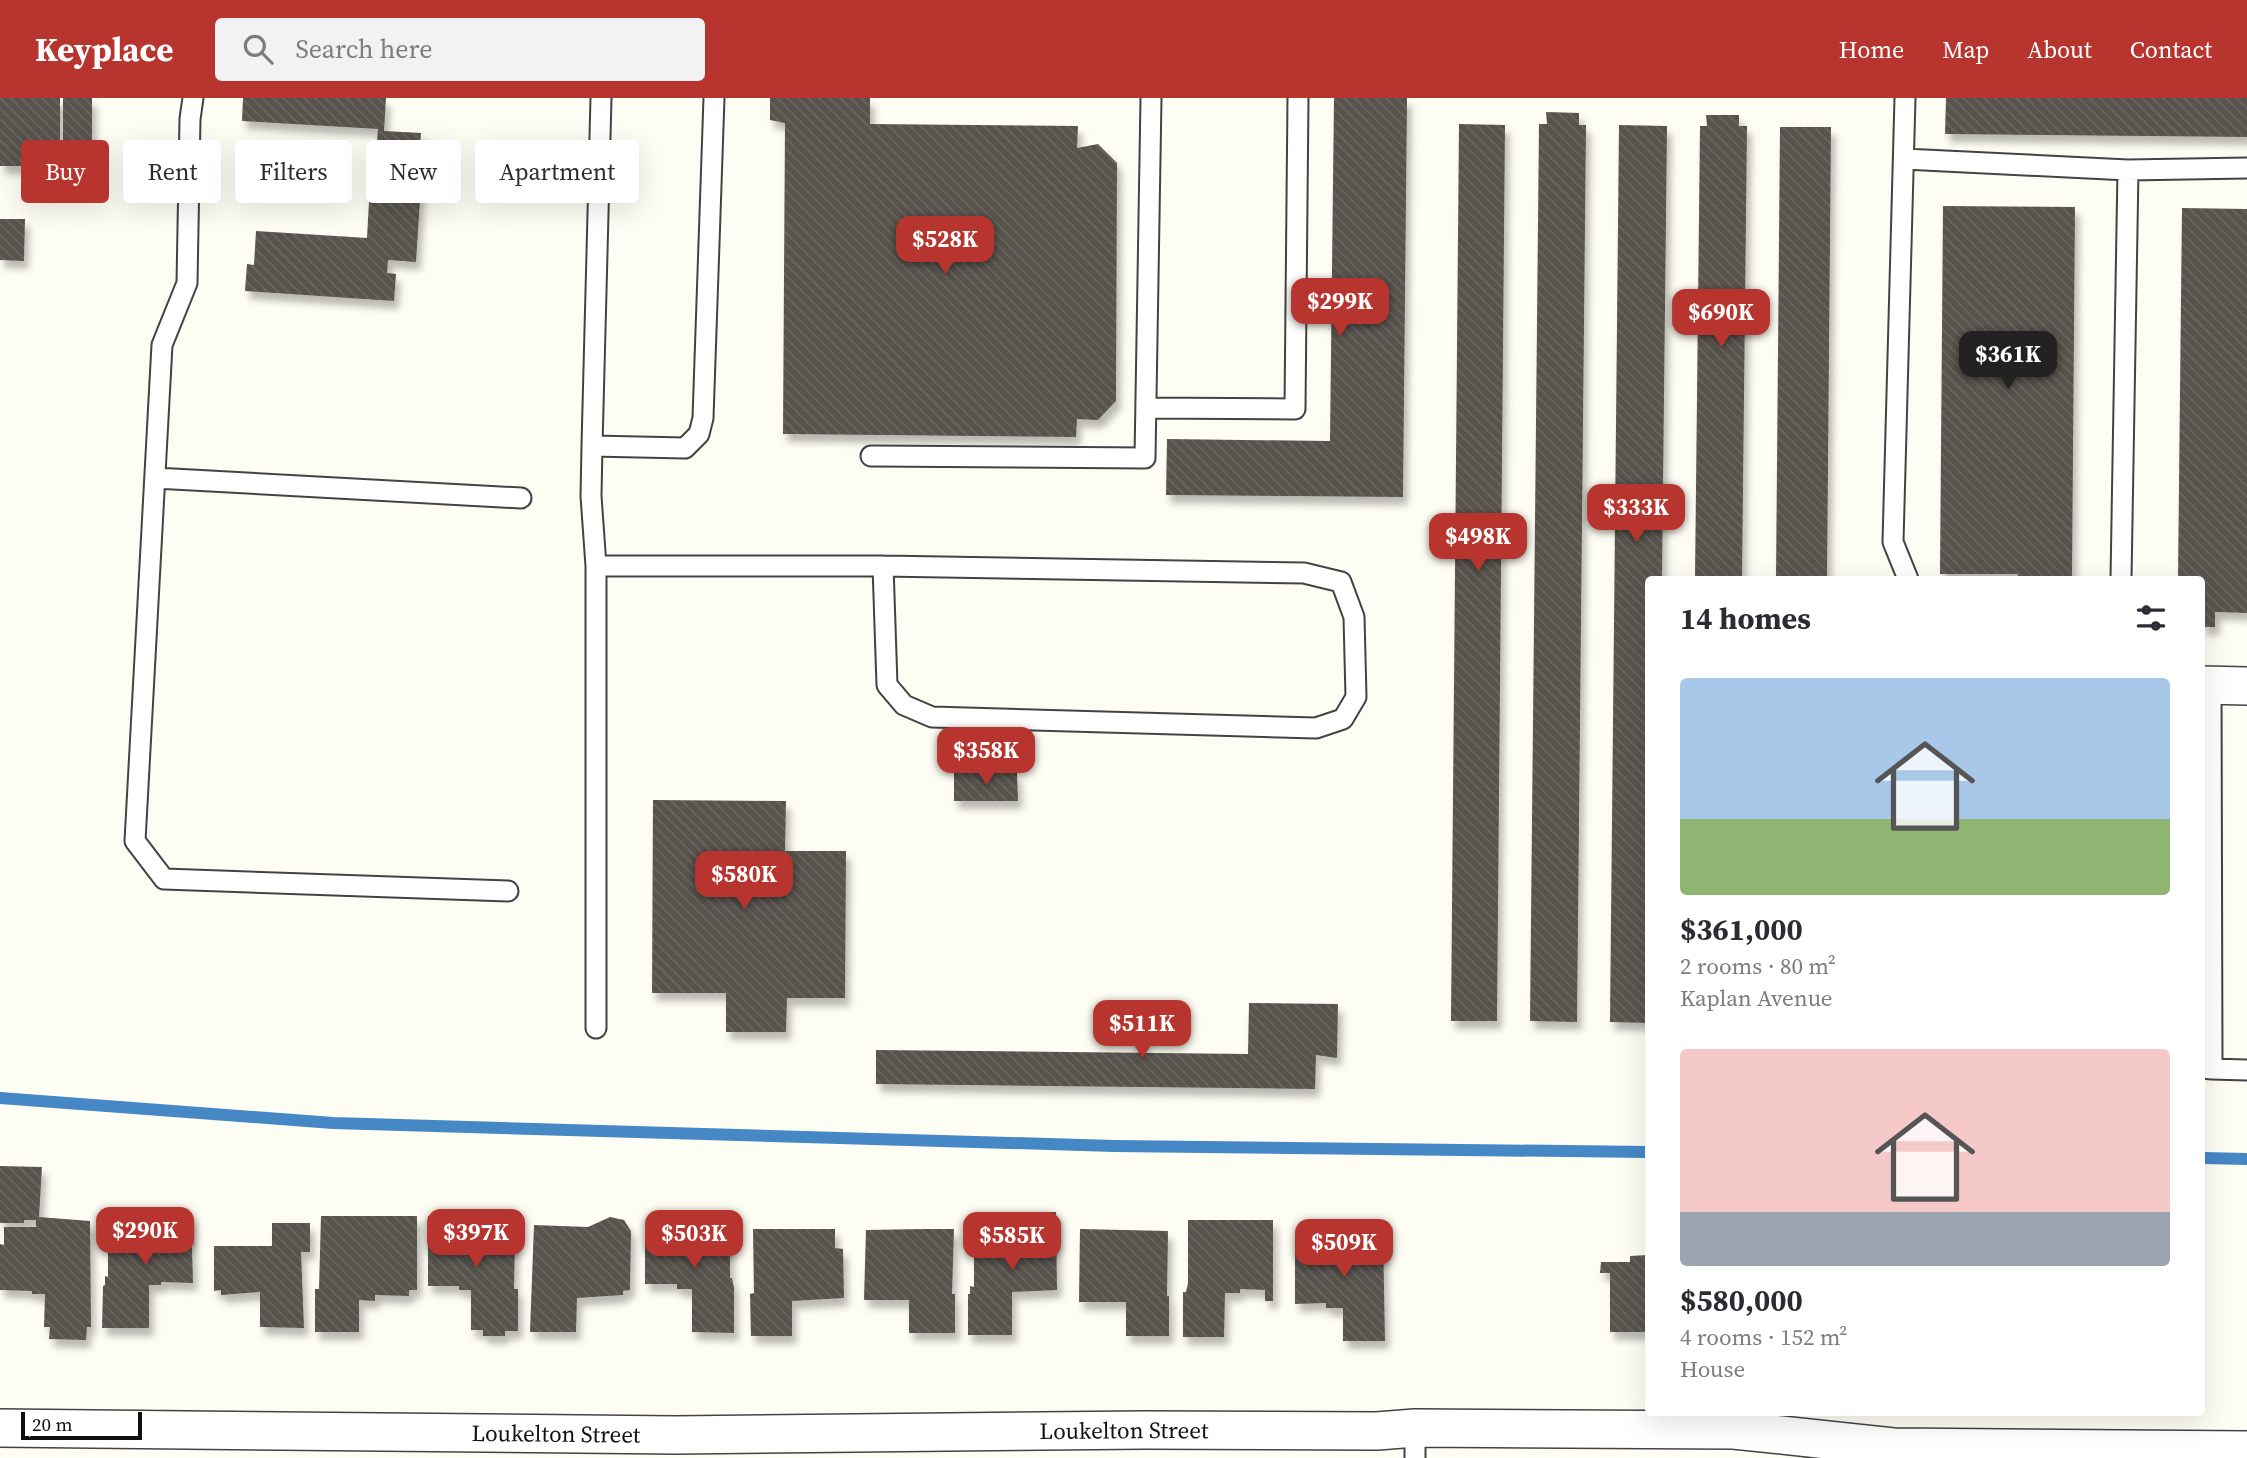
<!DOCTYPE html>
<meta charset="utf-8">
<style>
:root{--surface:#fff;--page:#f2f2f3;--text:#2b2b33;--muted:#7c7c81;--accent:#b8352f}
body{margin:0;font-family:"Source Serif 4",serif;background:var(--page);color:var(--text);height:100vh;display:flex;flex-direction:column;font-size:26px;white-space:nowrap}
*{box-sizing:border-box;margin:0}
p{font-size:23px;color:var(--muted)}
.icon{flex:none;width:38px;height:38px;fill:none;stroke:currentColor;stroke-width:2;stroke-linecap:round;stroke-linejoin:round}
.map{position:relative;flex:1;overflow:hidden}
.drawer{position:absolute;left:1645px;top:478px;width:560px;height:840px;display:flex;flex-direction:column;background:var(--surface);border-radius:7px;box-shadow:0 7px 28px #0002}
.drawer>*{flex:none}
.banner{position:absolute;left:21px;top:42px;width:665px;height:63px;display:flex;gap:14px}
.scale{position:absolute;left:21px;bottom:18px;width:121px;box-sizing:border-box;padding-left:7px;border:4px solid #101010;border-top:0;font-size:19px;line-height:24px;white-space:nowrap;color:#101010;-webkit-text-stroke:5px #fff;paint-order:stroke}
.price{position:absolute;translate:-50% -60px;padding:0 16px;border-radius:14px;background:var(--accent);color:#fff;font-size:23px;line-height:46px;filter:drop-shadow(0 2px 4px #0008)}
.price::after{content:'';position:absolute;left:50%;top:42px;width:21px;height:16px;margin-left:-10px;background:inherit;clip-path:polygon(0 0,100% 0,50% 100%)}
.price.selected{background:#222;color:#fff}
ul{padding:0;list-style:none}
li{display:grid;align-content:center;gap:14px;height:371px;padding:0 35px}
li span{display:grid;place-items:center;height:217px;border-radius:7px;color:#555}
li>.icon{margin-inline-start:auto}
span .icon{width:126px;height:126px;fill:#fffc;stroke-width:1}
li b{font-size:30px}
h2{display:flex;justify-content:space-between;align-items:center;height:84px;padding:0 35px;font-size:30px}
.pill{padding:0 24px;border-radius:7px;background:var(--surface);box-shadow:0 7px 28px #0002;font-size:24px;line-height:63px}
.pill.selected{background:var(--accent);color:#fff}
header{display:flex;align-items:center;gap:42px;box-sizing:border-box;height:98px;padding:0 35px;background:var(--accent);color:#fff}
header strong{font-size:33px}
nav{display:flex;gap:38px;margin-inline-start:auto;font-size:24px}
.search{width:490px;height:63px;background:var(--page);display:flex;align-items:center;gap:18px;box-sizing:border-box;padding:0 24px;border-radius:7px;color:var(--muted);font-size:26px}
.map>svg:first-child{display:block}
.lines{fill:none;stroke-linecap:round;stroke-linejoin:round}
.stream{stroke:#4687c6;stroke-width:12}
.building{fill:url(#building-back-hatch);filter:url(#shadow)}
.service-casing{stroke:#434343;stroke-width:23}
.minor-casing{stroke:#434343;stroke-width:40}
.service{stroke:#fff;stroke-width:19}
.minor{stroke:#fff;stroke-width:37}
.labels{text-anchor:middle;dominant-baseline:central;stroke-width:7;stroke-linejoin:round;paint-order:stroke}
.street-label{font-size:23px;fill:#101010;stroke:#fff}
</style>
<header>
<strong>Keyplace</strong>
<div class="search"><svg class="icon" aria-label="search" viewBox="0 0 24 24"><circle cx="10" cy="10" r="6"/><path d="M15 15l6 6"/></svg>Search here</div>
<nav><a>Home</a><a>Map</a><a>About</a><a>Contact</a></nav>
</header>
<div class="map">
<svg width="2247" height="1360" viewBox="0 0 2247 1360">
<defs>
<pattern id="building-back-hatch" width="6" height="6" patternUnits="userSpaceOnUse" patternTransform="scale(1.75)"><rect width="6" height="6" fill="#58524d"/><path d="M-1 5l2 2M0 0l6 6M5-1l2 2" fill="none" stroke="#6b6662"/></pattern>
<filter id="shadow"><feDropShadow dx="4.5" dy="8" stdDeviation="3.5" flood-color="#0004"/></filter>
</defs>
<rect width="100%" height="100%" fill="#fefdf3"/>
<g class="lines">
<path class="stream" d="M0,1000L333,1025L1114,1048L1648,1054
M2202,1060L2247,1061"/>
</g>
<path class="building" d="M0,0H60V68H0Z
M63,0H92V71H63Z
M243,0H386L384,33L421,35L418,71L422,72L416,164L388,162L387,175L396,176L394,203L245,193L247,166L254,167L256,133L367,140L371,68H375L378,31L242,23Z
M770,0H870V26L1078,28L1077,50L1098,46L1117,65L1116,303L1098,322L1077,321L1076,339L783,336L785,25L770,22Z
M1334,0H1407L1403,399L1166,397L1167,341L1330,343Z
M1946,0H2247V39L1945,36Z
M1546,14L1579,15V27H1586L1577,924L1530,923L1539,26H1547Z
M1706,17H1739V28H1747L1742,481H1695L1700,28H1707Z
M1459,26L1505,27L1497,923H1451Z
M1619,27L1667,28L1662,481H1648V925L1610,924Z
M1780,29H1831L1827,481H1776Z
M1943,108L2075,109L2072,481H2018V476H1940Z
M2182,110L2247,111V515L2215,514V529H2202V481H2178Z
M0,121H25L24,163L0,162Z
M954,675H1017L1018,703H954Z
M653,702L786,703L785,753H846L845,900H787L786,934H726V895H652Z
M1249,905L1338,906L1337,960L1316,957L1315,991L876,986V952L1248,956Z
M0,1068L42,1069L39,1119L90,1123L91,1229H87L86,1242L49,1241L50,1229H44L45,1196H32V1193L0,1192V1146L4,1147V1129H36V1122H24V1125H0Z
M1012,1114H1056L1057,1192L1012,1194V1237H968V1196H970V1188L974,1189V1145H1012Z
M139,1116H191L193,1185L161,1184V1187H149V1230H102L103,1188L105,1187V1178L108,1179V1137L139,1138Z
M321,1118H417V1192H409V1198L375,1197V1203L359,1202V1234H315V1191H319Z
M428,1118L497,1119V1140H515L514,1191H518V1233H505V1238H483V1232H471V1192H459V1188H428Z
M610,1119L624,1122L631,1133L630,1192L623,1193V1197L577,1200L576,1234H530L534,1127L588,1129Z
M654,1119H701V1139H730V1180H732L734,1190V1235L692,1234V1191H677V1186H645V1139H654Z
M1188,1122H1273V1203H1265V1192L1240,1191V1195H1225L1224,1239H1183V1194H1186L1188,1185Z
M272,1125H310V1154H301L304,1230L260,1229V1194L221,1197V1192L214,1193V1148H272Z
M753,1131H835V1150L843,1151L844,1200L792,1203V1238H751L750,1196L754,1195Z
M924,1131H954L952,1196H955V1235H909V1202H864L866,1132Z
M1080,1131L1168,1133L1167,1198H1169V1238H1126V1204H1079Z
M1295,1134L1383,1135L1385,1243H1343V1210H1326V1205L1295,1206Z
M1648,1157V1234H1610V1175H1600L1601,1164H1630V1158Z"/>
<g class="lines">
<defs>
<path id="service" d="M193,0L190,21L187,185L162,247L135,743L164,781L508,793
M601,0L592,348L685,350L699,336L703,320L714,0
M1905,0L1893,444L1908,481
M1904,61L2128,72
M1146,310L1295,311L1298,0
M592,348L591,398L596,468H883L1304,475L1341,484L1354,519L1356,599L1343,621L1316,630L932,619L904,607L887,587L883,468
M871,358L1145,360L1151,0
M155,380L521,400
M2121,481L2128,72L2247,70
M596,930V468
M2202,970L2212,971L2211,587
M2212,971L2247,972
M1415,1330V1360"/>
<g id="minor">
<path d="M2202,587L2247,588"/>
<path id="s1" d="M0,1330L675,1337L1144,1332L1377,1333L1415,1330L1734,1332L1893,1349L2247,1352"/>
</g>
</defs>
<use href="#service" class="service-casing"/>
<use href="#minor" class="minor-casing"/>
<use href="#service" class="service"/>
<use href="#minor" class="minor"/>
</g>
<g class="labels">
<g class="street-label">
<text stroke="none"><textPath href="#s1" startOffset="1124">Loukelton Street</textPath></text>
<text stroke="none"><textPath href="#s1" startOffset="556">Loukelton Street</textPath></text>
</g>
</g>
</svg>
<div class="scale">20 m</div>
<b class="price" style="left:945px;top:178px">$528K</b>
<b class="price" style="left:1340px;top:240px">$299K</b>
<b class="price" style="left:1721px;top:251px">$690K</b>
<b class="price selected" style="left:2008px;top:293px">$361K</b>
<b class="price" style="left:1636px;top:446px">$333K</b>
<b class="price" style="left:1478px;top:475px">$498K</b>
<b class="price" style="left:986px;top:689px">$358K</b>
<b class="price" style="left:744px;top:813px">$580K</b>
<b class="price" style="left:1142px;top:962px">$511K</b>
<b class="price" style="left:145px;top:1169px">$290K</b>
<b class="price" style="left:476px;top:1171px">$397K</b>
<b class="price" style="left:694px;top:1172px">$503K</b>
<b class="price" style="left:1012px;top:1174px">$585K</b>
<b class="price" style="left:1344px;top:1181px">$509K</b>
<div class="banner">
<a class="pill selected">Buy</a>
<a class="pill">Rent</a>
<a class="pill">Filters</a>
<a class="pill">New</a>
<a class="pill">Apartment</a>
</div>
<section class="drawer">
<h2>14 homes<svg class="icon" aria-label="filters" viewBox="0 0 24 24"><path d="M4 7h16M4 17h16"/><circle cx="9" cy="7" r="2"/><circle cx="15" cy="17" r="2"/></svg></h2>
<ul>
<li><span style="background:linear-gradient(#a9c7e8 65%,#8fb573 0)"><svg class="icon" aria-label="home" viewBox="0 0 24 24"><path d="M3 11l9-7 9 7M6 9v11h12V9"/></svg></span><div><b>$361,000</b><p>2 rooms · 80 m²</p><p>Kaplan Avenue</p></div></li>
<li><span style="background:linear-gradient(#f6c9c9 75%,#9aa5b1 0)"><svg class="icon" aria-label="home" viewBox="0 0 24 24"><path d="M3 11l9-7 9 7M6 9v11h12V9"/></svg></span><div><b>$580,000</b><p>4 rooms · 152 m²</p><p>House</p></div></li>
</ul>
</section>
</div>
